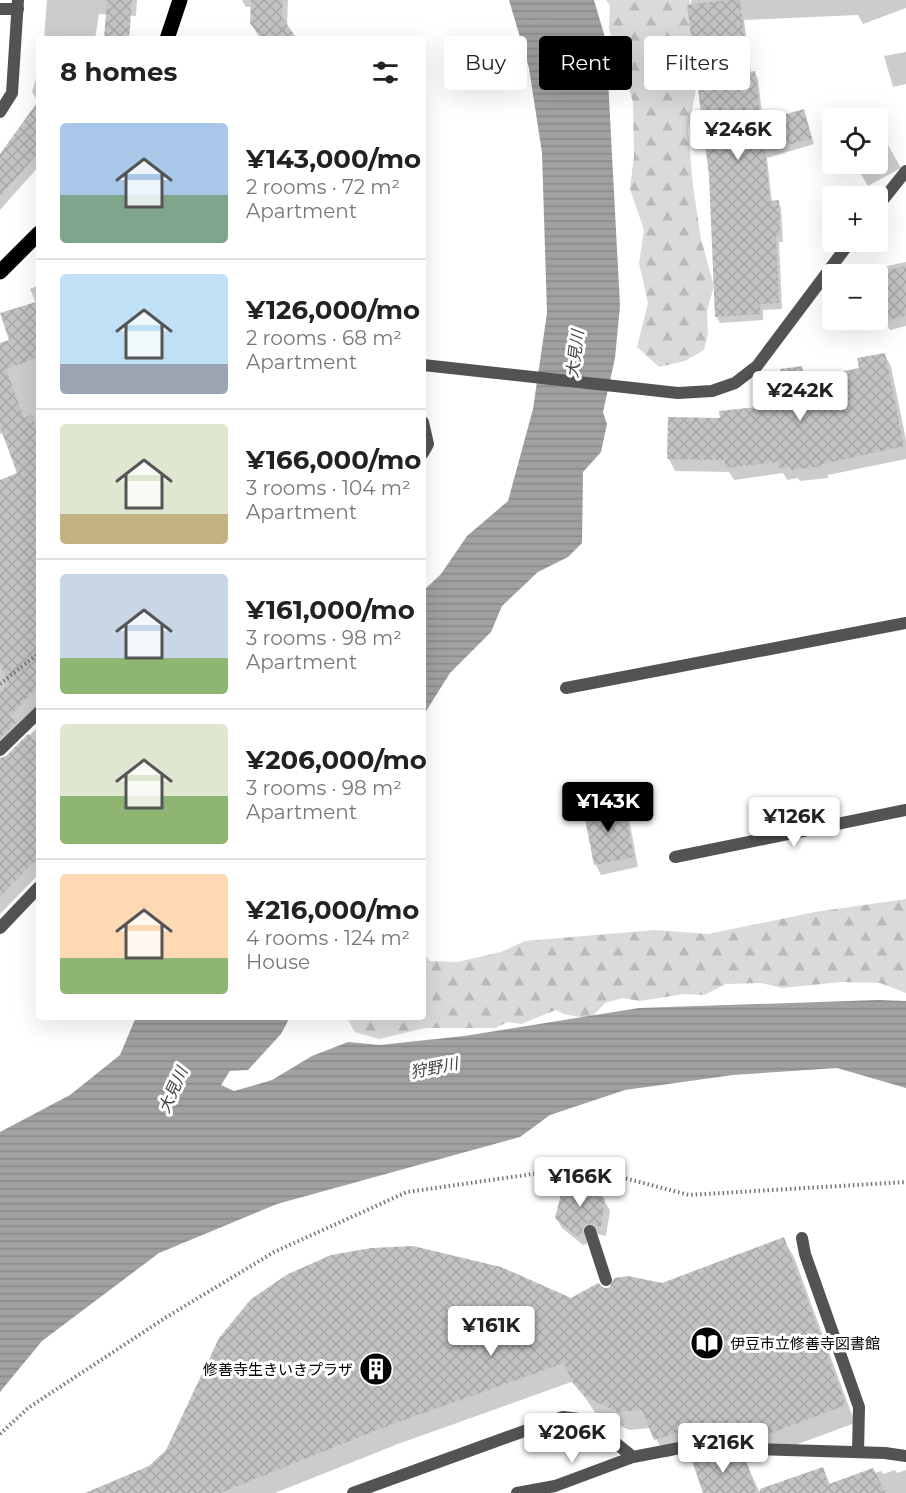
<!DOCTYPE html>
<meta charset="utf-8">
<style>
:root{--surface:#fff;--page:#f6f6f6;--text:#222;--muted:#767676;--line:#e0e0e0;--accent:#000}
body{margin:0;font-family:Montserrat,"Noto Sans JP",sans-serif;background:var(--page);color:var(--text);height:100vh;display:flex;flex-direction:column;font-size:22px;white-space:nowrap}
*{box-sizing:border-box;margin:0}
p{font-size:20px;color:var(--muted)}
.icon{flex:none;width:33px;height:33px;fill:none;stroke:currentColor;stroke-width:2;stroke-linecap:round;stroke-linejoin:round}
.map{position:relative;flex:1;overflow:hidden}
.side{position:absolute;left:36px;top:36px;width:390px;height:984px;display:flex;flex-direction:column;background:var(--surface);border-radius:6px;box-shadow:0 6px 24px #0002}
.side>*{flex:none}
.top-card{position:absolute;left:444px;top:36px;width:372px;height:54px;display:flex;gap:12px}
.fabs{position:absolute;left:822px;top:108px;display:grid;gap:12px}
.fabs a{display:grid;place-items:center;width:66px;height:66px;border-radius:6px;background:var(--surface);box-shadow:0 6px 24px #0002;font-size:30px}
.price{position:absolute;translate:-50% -51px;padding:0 14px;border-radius:6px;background:#fff;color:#222;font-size:20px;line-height:39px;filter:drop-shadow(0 2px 3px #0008)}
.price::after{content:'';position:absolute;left:50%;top:36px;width:18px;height:14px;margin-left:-9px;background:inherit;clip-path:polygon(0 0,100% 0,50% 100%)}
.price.on{background:var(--accent);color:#fff}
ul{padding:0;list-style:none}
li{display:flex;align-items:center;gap:18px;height:150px;padding:0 24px}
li+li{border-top:2px solid var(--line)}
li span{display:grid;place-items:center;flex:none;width:168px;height:120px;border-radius:6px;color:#555}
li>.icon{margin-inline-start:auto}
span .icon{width:72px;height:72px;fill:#fffc;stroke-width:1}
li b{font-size:26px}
h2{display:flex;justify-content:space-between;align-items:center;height:72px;padding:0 24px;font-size:26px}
.chip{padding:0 21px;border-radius:6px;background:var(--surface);box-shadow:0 6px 24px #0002;font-size:21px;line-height:54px}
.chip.on{background:var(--accent);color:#fff}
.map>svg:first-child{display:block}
.forest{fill:url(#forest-firs)}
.water{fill:url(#water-rules)}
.shadow{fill:#0003}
.building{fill:url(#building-cross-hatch)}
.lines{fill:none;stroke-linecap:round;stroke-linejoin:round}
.path{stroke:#757575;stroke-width:4;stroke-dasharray:1.5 3;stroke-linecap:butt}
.service{stroke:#535353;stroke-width:12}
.pedestrian{stroke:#535353;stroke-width:12}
.minor{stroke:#535353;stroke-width:12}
.primary{stroke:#000;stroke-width:15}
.labels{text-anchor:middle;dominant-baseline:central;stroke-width:6;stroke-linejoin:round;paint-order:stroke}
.poi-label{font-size:15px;fill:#000;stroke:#fff;text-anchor:start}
.water-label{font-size:16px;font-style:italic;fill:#424242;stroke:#fff}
</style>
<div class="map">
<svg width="906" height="1493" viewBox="0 0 906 1493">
<defs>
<pattern id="forest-firs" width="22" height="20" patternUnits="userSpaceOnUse" patternTransform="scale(1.5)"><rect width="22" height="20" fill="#dadada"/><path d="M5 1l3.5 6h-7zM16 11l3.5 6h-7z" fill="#b9b9b9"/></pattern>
<pattern id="water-rules" width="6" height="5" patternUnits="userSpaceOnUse" patternTransform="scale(1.5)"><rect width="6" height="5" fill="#a1a1a1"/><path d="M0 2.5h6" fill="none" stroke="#898989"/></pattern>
<pattern id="building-cross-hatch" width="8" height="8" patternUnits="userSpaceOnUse" patternTransform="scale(1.5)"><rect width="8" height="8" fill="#c3c3c3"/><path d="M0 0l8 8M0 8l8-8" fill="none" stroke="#a6a6a6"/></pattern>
</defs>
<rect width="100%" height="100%" fill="#fff"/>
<path class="forest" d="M606,0H690L697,85L688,130L693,186L701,239L714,286L707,311L708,333L704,350L685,361L659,367L637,347L648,303L639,263L644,230L630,189L634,155L633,102L609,29L610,6Z
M906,899V993L880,983L842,982L782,988L761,983L726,984L704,995L684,994L640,1001L623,998L605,1003L590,1019L564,1014L556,1010L521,1024L508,1022L495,1028H425L379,1039L355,1032L346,1017H423V953L430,961L457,962L501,952L525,941L655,930L708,934L815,912Z"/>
<path class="water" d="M509,0H594L606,41L620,306L615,358L603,412L607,424L601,452L583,472L582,543L568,557L538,572L502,606L491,632L450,673L423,716V591L441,574L467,536L508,501L533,409L547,313L542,153L529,68Z
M878,1000L906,1001V1088L837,1068L733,1075L625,1090L550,1115L520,1137L277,1204L159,1253L42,1341L0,1392V1132L70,1095L120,1055L136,1017H290L281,1034L248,1070L230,1071L221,1085L234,1091L272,1080L312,1056L348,1042L380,1045L464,1036L639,1008Z"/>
<path class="shadow" d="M47,0H137L136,16L99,14L95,39H44Z
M242,0H288L287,27L295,39H261L252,7H246Z
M691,0H906V8L863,24L858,15L744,20L751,73H755L758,79L763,122L803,111L814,144L767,158L772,202H778L781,208L783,242H779L782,309L763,310V320L720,323L716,316L710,175Z
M906,52V84L893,87L884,56Z
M39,69V100H37L32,92Z
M39,103V166L0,210V153L2,156Z
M883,136L901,168L868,186L855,164H878V139Z
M906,262V326L890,330L884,320L878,268Z
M39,285V718L0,757V481L19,474L4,433L0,434V344L11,341L36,303L30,289Z
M884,354L891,366L906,440V459L828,475V478L800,481L798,478L787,480L783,473L734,480L729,472L675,471L669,459L721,420L786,405L801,368L808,379L860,369Z
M39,726V874L0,914V759L6,758Z
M622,803L628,813L638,867L601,875L596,865L585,810Z
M604,1200L610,1210L606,1236L593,1233L587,1239V1244L583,1245L562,1228L556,1218Z
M783,1239L794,1257L855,1423L760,1458H744L759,1491L823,1469L834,1493H705L697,1457L692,1449L666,1458L651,1428L629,1430L596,1414L574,1381L398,1444L275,1493H97L572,1300L603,1289L662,1284Z
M895,1470L897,1473L906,1470V1493H863L858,1479L881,1471L883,1474Z"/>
<path class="building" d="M107,0H132L129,39H104Z
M251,0H283L282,17L297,39H261L250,23Z
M727,0H740L749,72L755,71L761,121L804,109L812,138L765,152L770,201L779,200L780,236H776L779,303L760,304L761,314L715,317L709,175L687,5Z
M39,100V152L0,196V154Z
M906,266V316L883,321L878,295V272Z
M39,301V357L6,369L24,418L32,415L39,434V686L10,716L16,723L0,738V692L8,684L0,663V480L17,473L0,427V343L9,340L0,313Z
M885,353L904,446L822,464L823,466L791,470V467L779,468L778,462L725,468V460L667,459L668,417L720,418L719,411L784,404L780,369L802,366L804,379L859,368L857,358Z
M28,734L39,745V857L0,897V758L6,756Z
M623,801L634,857L594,865L583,809Z
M585,1183L605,1199L601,1227L587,1223L582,1229V1234L577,1236L555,1218L562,1190Z
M784,1237L846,1405L750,1441L685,1439L682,1431L654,1440L642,1410L618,1412L584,1396L572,1382L564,1363L387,1426L220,1493H85L149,1466L166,1450L219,1338L251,1299L288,1274L331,1255L371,1248L413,1246L501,1267L571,1298L598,1283L604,1288H609L614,1278L628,1276L662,1283Z
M690,1455L745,1457L757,1493H703Z
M823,1467L829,1484L873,1468L886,1493H760V1489Z"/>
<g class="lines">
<path class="path" d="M0,684L39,653
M0,1434L28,1408L165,1318L274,1252L407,1192L582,1167L689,1195L906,1182"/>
<path class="service" d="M0,9H18
M423,422L428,444L423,453
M566,688L906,623
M0,928L39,887
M802,1238L805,1254L859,1407L858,1452"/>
<path class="pedestrian" d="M590,1231L606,1280"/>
<path class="minor" d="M0,112L12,93L18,0
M878,206L906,171
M423,365L678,393L712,391L735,383L757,366L850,242
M0,750L39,712
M675,857L906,810
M353,1493L563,1417L587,1420L633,1457L685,1447L885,1453L906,1456
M517,1493L555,1486L633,1457"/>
<path class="primary" d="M167,39L180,0
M0,272L39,233"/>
</g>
<defs>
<symbol id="library-disc" viewBox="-11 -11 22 22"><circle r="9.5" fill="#000" stroke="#fff"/><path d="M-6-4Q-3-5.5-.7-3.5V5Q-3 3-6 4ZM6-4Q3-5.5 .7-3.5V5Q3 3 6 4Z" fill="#fff"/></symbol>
<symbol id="building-disc" viewBox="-11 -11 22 22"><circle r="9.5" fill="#000" stroke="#fff"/><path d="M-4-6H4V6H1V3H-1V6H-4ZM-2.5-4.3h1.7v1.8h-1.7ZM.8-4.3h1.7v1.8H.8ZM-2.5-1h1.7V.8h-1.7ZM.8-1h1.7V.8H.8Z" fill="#fff"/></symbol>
</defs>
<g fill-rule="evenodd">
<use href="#library-disc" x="688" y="1324" width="38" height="38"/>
<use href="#building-disc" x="357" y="1350" width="38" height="38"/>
</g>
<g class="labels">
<g class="poi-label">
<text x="730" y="1343">伊豆市立修善寺図書館</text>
<text x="353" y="1369" text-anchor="end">修善寺生きいきプラザ</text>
</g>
<g class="water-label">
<text transform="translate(575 354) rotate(-83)">大見川</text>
<text transform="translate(434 1068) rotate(-11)">狩野川</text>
<text transform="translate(173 1090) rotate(-66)">大見川</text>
</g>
</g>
</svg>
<div class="fabs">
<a><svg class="icon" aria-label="locate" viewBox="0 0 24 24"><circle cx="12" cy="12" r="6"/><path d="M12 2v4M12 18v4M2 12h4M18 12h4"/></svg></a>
<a>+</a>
<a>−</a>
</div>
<b class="price" style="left:738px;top:161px">¥246K</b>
<b class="price" style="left:800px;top:422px">¥242K</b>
<b class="price on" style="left:608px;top:833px">¥143K</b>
<b class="price" style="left:794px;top:848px">¥126K</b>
<b class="price" style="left:580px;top:1208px">¥166K</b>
<b class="price" style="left:491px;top:1357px">¥161K</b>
<b class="price" style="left:572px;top:1464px">¥206K</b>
<b class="price" style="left:723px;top:1474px">¥216K</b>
<div class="top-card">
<a class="chip">Buy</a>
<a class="chip on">Rent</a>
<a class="chip">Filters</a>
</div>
<section class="side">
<h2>8 homes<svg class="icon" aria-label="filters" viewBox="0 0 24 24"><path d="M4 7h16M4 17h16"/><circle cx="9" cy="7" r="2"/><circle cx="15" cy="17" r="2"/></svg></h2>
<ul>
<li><span style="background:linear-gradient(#a9c7e8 60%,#7fa58c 0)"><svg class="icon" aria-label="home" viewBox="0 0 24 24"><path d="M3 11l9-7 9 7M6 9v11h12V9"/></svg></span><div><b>¥143,000/mo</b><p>2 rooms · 72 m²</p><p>Apartment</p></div></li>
<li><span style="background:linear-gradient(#bfe0f5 75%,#9aa5b1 0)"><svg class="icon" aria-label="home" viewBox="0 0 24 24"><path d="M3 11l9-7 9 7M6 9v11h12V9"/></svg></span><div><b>¥126,000/mo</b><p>2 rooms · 68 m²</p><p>Apartment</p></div></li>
<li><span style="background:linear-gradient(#dfe7d0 75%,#c2b280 0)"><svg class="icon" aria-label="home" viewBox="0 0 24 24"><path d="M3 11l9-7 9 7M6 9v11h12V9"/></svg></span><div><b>¥166,000/mo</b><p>3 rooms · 104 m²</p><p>Apartment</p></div></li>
<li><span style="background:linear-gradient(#c9d6e8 70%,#8fb573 0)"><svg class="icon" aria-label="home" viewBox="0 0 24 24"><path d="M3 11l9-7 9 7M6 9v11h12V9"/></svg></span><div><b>¥161,000/mo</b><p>3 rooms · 98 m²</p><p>Apartment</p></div></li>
<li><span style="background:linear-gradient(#dfe7d0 60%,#8fb573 0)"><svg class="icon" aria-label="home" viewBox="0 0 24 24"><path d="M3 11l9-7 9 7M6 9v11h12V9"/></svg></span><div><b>¥206,000/mo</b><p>3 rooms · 98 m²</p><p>Apartment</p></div></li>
<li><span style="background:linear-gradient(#ffd9b3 70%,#8fb573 0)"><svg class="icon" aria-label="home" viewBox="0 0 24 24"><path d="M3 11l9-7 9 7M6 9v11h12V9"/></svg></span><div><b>¥216,000/mo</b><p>4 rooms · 124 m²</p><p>House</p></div></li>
</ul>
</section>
</div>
